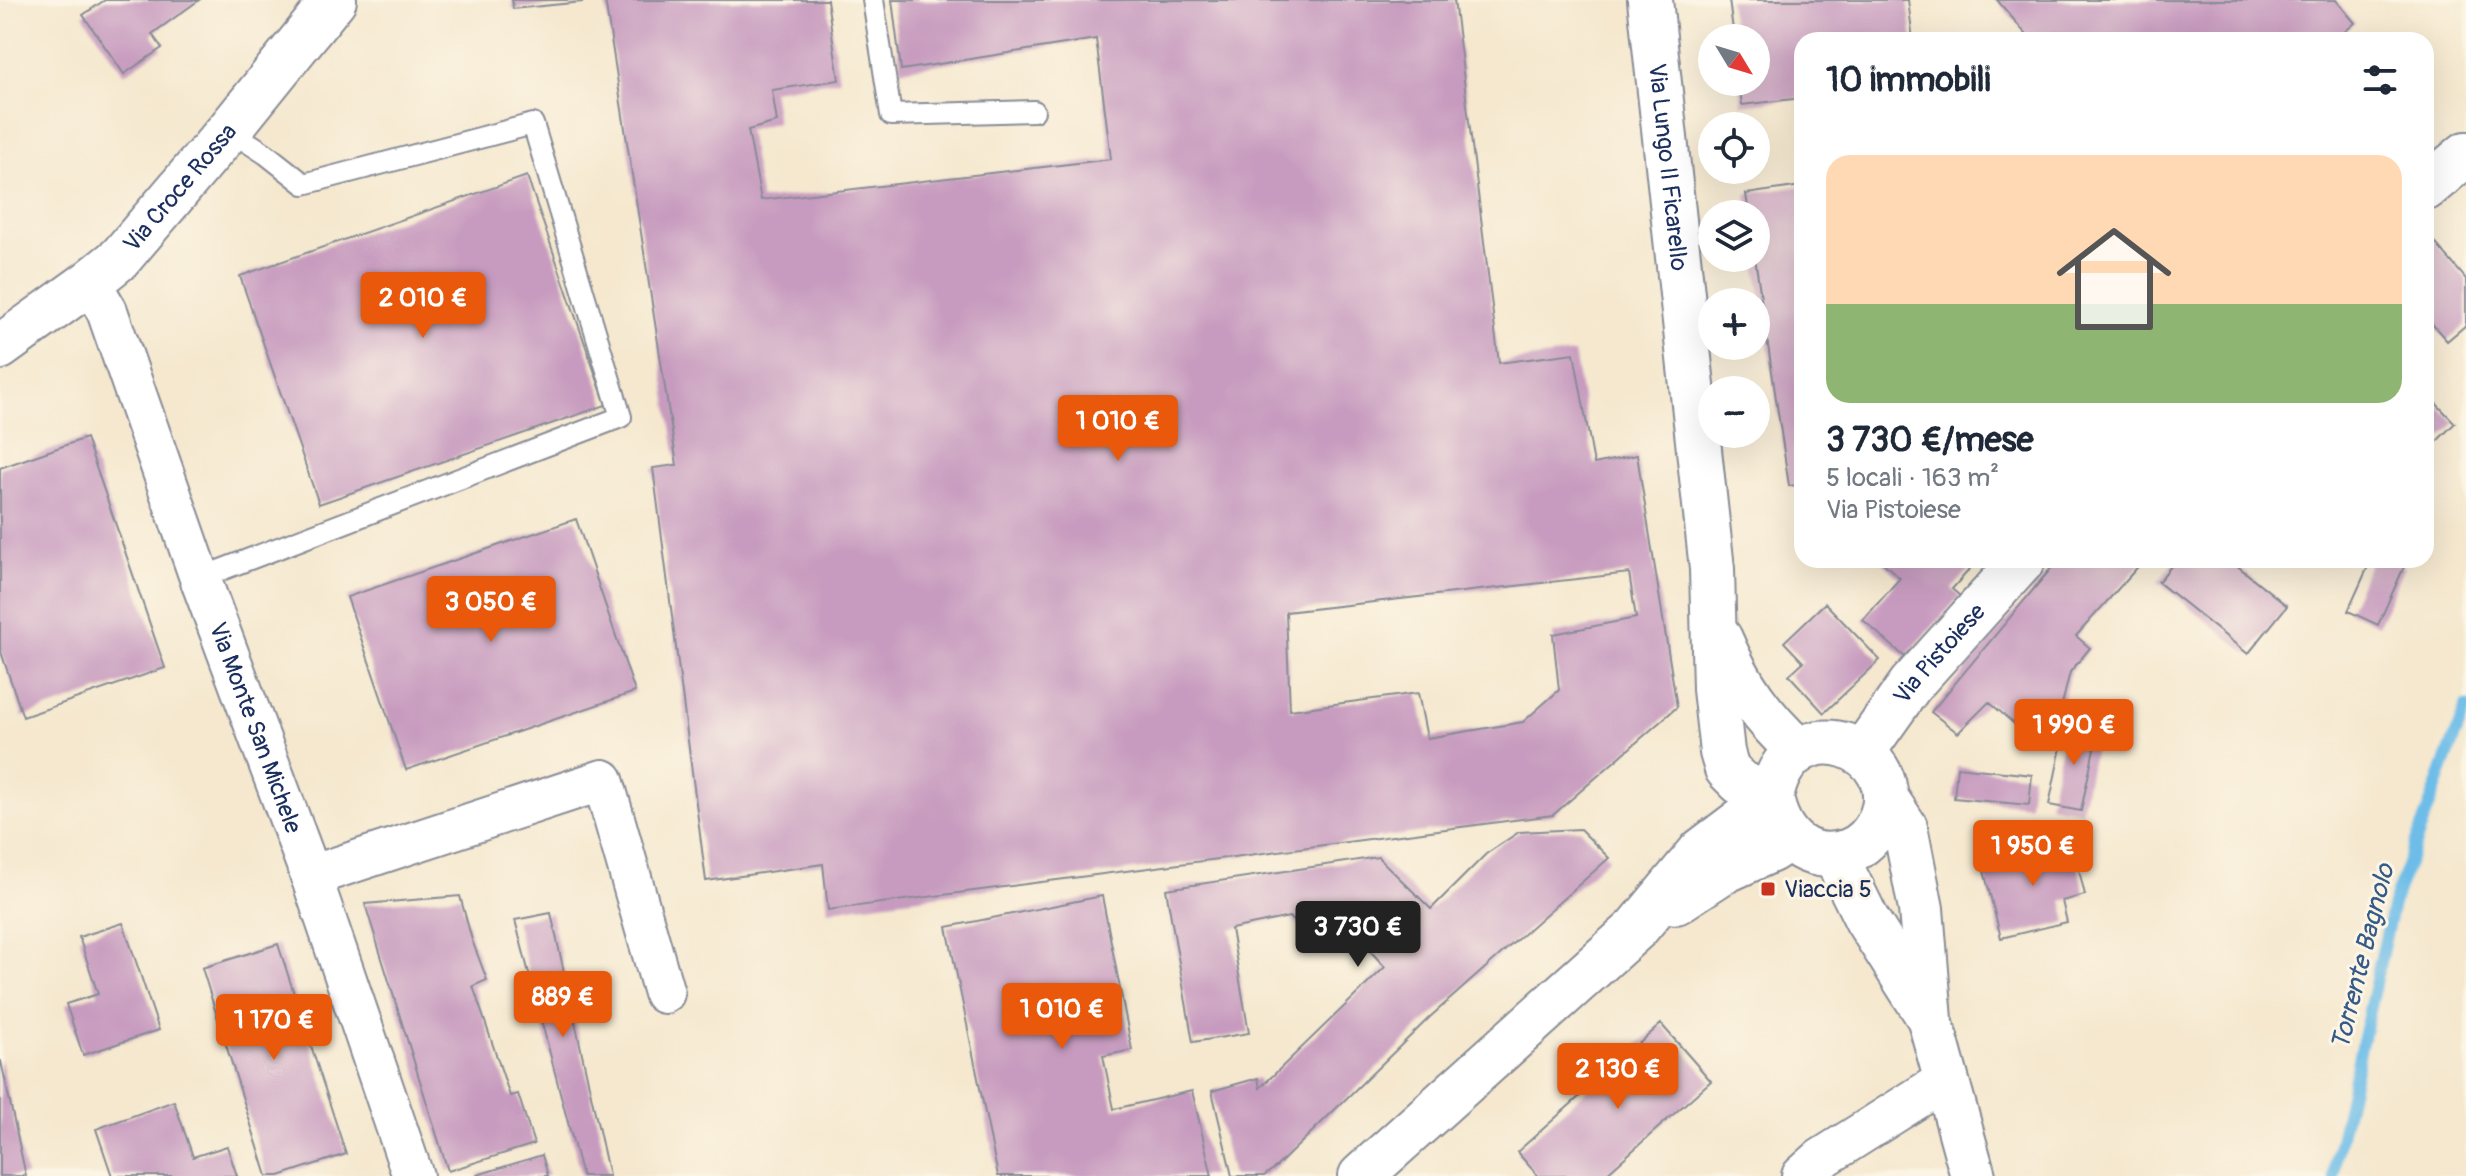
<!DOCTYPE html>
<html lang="it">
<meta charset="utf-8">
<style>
:root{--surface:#fff;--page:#f6f6f7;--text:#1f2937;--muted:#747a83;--line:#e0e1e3;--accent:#ea580c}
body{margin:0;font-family:Pangolin,sans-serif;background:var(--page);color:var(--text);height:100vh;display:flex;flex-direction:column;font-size:30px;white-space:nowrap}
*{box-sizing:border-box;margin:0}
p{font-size:26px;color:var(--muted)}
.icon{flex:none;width:44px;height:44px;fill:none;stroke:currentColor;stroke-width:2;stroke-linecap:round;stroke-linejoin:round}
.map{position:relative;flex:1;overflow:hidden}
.panel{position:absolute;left:1794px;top:32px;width:640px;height:536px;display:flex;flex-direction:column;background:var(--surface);border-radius:24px;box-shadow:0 8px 32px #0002}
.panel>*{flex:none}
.needle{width:52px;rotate:128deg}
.tools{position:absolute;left:1698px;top:24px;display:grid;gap:16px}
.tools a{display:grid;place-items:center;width:72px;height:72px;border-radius:50%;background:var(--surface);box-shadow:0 8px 32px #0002;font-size:40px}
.price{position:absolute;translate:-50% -68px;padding:0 18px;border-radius:8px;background:var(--accent);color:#fff;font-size:26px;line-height:52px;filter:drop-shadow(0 2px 4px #0008)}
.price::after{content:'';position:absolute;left:50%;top:48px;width:24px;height:18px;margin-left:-12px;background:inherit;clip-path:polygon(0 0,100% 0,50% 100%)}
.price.selected{background:#222;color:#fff}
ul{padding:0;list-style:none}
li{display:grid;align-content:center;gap:16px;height:424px;padding:0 32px}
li+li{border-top:2px solid var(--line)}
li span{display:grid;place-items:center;height:248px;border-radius:24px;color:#555}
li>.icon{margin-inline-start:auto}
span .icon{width:144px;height:144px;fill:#fffc;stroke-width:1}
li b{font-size:34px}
h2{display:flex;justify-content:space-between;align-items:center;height:96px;padding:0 32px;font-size:34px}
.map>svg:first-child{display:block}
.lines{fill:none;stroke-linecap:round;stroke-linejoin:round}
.stream{stroke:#6dbde8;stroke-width:12}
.building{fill:#c79bbf;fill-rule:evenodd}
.service-casing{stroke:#888c96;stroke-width:24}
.minor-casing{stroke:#888c96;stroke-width:44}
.tertiary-casing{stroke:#888c96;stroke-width:48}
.secondary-casing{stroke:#888c96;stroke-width:48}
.service{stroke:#fff;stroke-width:20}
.minor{stroke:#fff;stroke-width:40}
.tertiary{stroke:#fff;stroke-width:44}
.secondary{stroke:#fff;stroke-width:44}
.poi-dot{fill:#c8321e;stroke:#fcf5e5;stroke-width:3}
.labels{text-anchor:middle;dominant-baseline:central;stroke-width:6;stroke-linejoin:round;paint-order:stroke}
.street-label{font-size:24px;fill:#1b2f5e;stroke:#fcf5e5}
.poi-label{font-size:24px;fill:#1b2f5e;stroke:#fcf5e5;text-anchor:start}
.water-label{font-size:26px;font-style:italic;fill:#345a87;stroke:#fcf5e5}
</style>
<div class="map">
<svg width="2466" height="1176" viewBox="0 0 2466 1176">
<rect width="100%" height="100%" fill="#fcf5e5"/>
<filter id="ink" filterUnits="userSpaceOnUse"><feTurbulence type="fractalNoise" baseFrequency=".0125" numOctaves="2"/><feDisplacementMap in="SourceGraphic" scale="16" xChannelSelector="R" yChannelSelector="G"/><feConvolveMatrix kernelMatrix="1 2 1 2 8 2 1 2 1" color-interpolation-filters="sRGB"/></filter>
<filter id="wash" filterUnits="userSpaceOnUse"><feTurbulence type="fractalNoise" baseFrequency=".006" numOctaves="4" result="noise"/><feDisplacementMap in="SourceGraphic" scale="32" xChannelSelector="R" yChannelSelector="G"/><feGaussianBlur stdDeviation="1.8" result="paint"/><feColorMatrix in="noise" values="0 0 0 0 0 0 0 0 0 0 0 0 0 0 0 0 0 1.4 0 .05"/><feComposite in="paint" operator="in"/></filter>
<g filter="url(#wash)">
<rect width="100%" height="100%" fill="#f5e8cf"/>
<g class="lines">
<path class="stream" d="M2334,1176L2336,1158L2393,904L2466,707"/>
</g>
<g id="blocks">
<path class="building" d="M105,0H199L152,34L162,48L124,74L83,15Z
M512,0H582V2L513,9Z
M605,0H827L839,80L772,90L777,122L748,130L761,200L1111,159L1096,39L901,70L892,0H1454L1499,363L1574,353L1594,464L1637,455L1677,707L1553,815L828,910L823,864L706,881L653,468L677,465ZM1629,573L1636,618L1553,634L1559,690L1523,722L1427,738L1418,693L1290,710L1286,612Z
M1729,0H1908L1913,40H1802V98L1742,105L1739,82H1756V38H1734Z
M1997,0H2336L2355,23L2335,40H2031Z
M527,176L606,405L319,504L240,276Z
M1802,186V484L1789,486L1755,258L1756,214H1749L1746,194Z
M2426,232L2466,279V325L2447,341L2426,317Z
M2426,393L2455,423L2426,452Z
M86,438L165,668L23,717L0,649V468Z
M576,519L635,692L406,770L347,597Z
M1880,560H1978L1952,589L1960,596L1905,657L1863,620L1900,578Z
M2058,560H2144L2076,636L2090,648L2070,672L2056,729L2019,728L1989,702L1958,733L1931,712Z
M2176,560H2230L2287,606L2248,654L2158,582Z
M2371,560H2387L2404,567L2378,625L2348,611Z
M1825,603L1880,660L1824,713L1789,675L1803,662L1784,642Z
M2066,723L2098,729L2081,811L2049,805Z
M1957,767L2032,775L2029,805L1954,798Z
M1580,829L1609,858L1430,1017L1277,1166L1264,1176H1232L1212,1091L1258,1078L1260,1088L1385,967L1338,916L1312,940L1289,917L1231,929L1249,1033L1193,1042L1166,889L1378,857L1431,909L1486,854L1519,832Z
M2072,841L2085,895L2062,901L2067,922L2001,938L1982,863Z
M460,896L472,940L487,980L473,986L510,1096L518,1094L534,1144L448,1171L365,904Z
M1102,896L1132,1050L1103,1056L1114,1109L1192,1091L1212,1176H998L947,927Z
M551,913L609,1176H582L515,920Z
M123,923L159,1030L83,1055L66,1004L98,994L79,937Z
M278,944L346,1154L279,1176H267L202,968Z
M1661,1024L1711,1081L1604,1176H1538L1517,1152Z
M0,1061H1L26,1176H0Z
M174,1101L193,1157L227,1146L237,1176H112L96,1129Z
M542,1155L548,1176H477V1175Z"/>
</g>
</g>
<g filter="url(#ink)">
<use href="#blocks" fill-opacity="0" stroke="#888c96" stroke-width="2"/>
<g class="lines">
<defs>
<path id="service" d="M873,0L891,115L1034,111
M200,578L621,417L533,124L304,184L266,154L229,130"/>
<g id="minor">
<path id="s1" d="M90,282L107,311L200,578L311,876L413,1176"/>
<path d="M311,876L603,780L664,993"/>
<path d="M1802,1176L1821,1159L1946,1080"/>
</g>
<g id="tertiary">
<path id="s2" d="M1650,0L1712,569L1715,689L1722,752L1727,769L1740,782L1771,798"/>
<path id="s3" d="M0,347L90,282L120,258L229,130L334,0"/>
<path d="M1720,639C1740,686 1761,716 1798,750"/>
<path d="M1885,797L1905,827L1921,909L1930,1020L1973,1176"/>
<path d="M1835,855L1867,920L1928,1016"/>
</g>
<g id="secondary">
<path d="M2426,188L2466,154"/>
<path id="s4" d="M1862,753L1911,684L2023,560"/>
<path d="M1676,902L1722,872L1771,850L1788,839"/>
<path d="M1361,1176L1637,928L1701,851L1771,798C1790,698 1914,750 1879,822C1873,835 1862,846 1849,851C1807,865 1779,838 1771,798"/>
</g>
</defs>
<use href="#service" class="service-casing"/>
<use href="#minor" class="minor-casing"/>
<use href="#tertiary" class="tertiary-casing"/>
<use href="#secondary" class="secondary-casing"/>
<use href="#service" class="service"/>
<use href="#minor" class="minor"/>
<use href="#tertiary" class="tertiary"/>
<use href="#secondary" class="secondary"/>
</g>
</g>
<rect class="poi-dot" x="1760" y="881" width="16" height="16" rx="4"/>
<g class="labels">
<g class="street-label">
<text stroke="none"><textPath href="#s2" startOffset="168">Via Lungo Il Ficarello</textPath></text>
<text stroke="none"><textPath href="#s3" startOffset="242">Via Croce Rossa</textPath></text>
<text stroke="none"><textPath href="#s4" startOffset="126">Via Pistoiese</textPath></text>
<text stroke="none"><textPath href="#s1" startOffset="476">Via Monte San Michele</textPath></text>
</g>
<g class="poi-label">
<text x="1784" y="889">Viaccia 5</text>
</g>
<g class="water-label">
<text transform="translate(2363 957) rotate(-76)">Torrente Bagnolo</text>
</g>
</g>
</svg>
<div class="tools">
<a><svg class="needle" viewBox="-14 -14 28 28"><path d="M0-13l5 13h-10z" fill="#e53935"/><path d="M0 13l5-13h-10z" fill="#747a83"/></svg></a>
<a><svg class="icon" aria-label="locate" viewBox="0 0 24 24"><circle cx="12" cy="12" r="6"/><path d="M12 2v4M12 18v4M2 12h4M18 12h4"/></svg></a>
<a><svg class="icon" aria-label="layers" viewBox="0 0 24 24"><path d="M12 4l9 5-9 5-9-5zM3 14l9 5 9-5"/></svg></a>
<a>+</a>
<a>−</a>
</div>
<b class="price" style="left:423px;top:340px">2 010 €</b>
<b class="price" style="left:1118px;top:463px">1 010 €</b>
<b class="price" style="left:491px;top:644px">3 050 €</b>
<b class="price" style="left:2074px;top:767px">1 990 €</b>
<b class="price" style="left:2033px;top:888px">1 950 €</b>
<b class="price selected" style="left:1358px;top:969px">3 730 €</b>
<b class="price" style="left:563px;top:1039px">889 €</b>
<b class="price" style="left:1062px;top:1051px">1 010 €</b>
<b class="price" style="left:274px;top:1062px">1 170 €</b>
<b class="price" style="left:1618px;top:1111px">2 130 €</b>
<section class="panel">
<h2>10 immobili<svg class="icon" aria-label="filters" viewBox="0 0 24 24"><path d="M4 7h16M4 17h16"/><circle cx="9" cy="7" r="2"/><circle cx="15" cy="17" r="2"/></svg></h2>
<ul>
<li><span style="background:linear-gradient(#ffd9b3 60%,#8fb573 0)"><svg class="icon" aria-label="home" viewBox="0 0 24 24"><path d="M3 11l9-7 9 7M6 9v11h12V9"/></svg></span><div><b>3 730 €/mese</b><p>5 locali · 163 m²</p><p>Via Pistoiese</p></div></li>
</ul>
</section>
</div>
